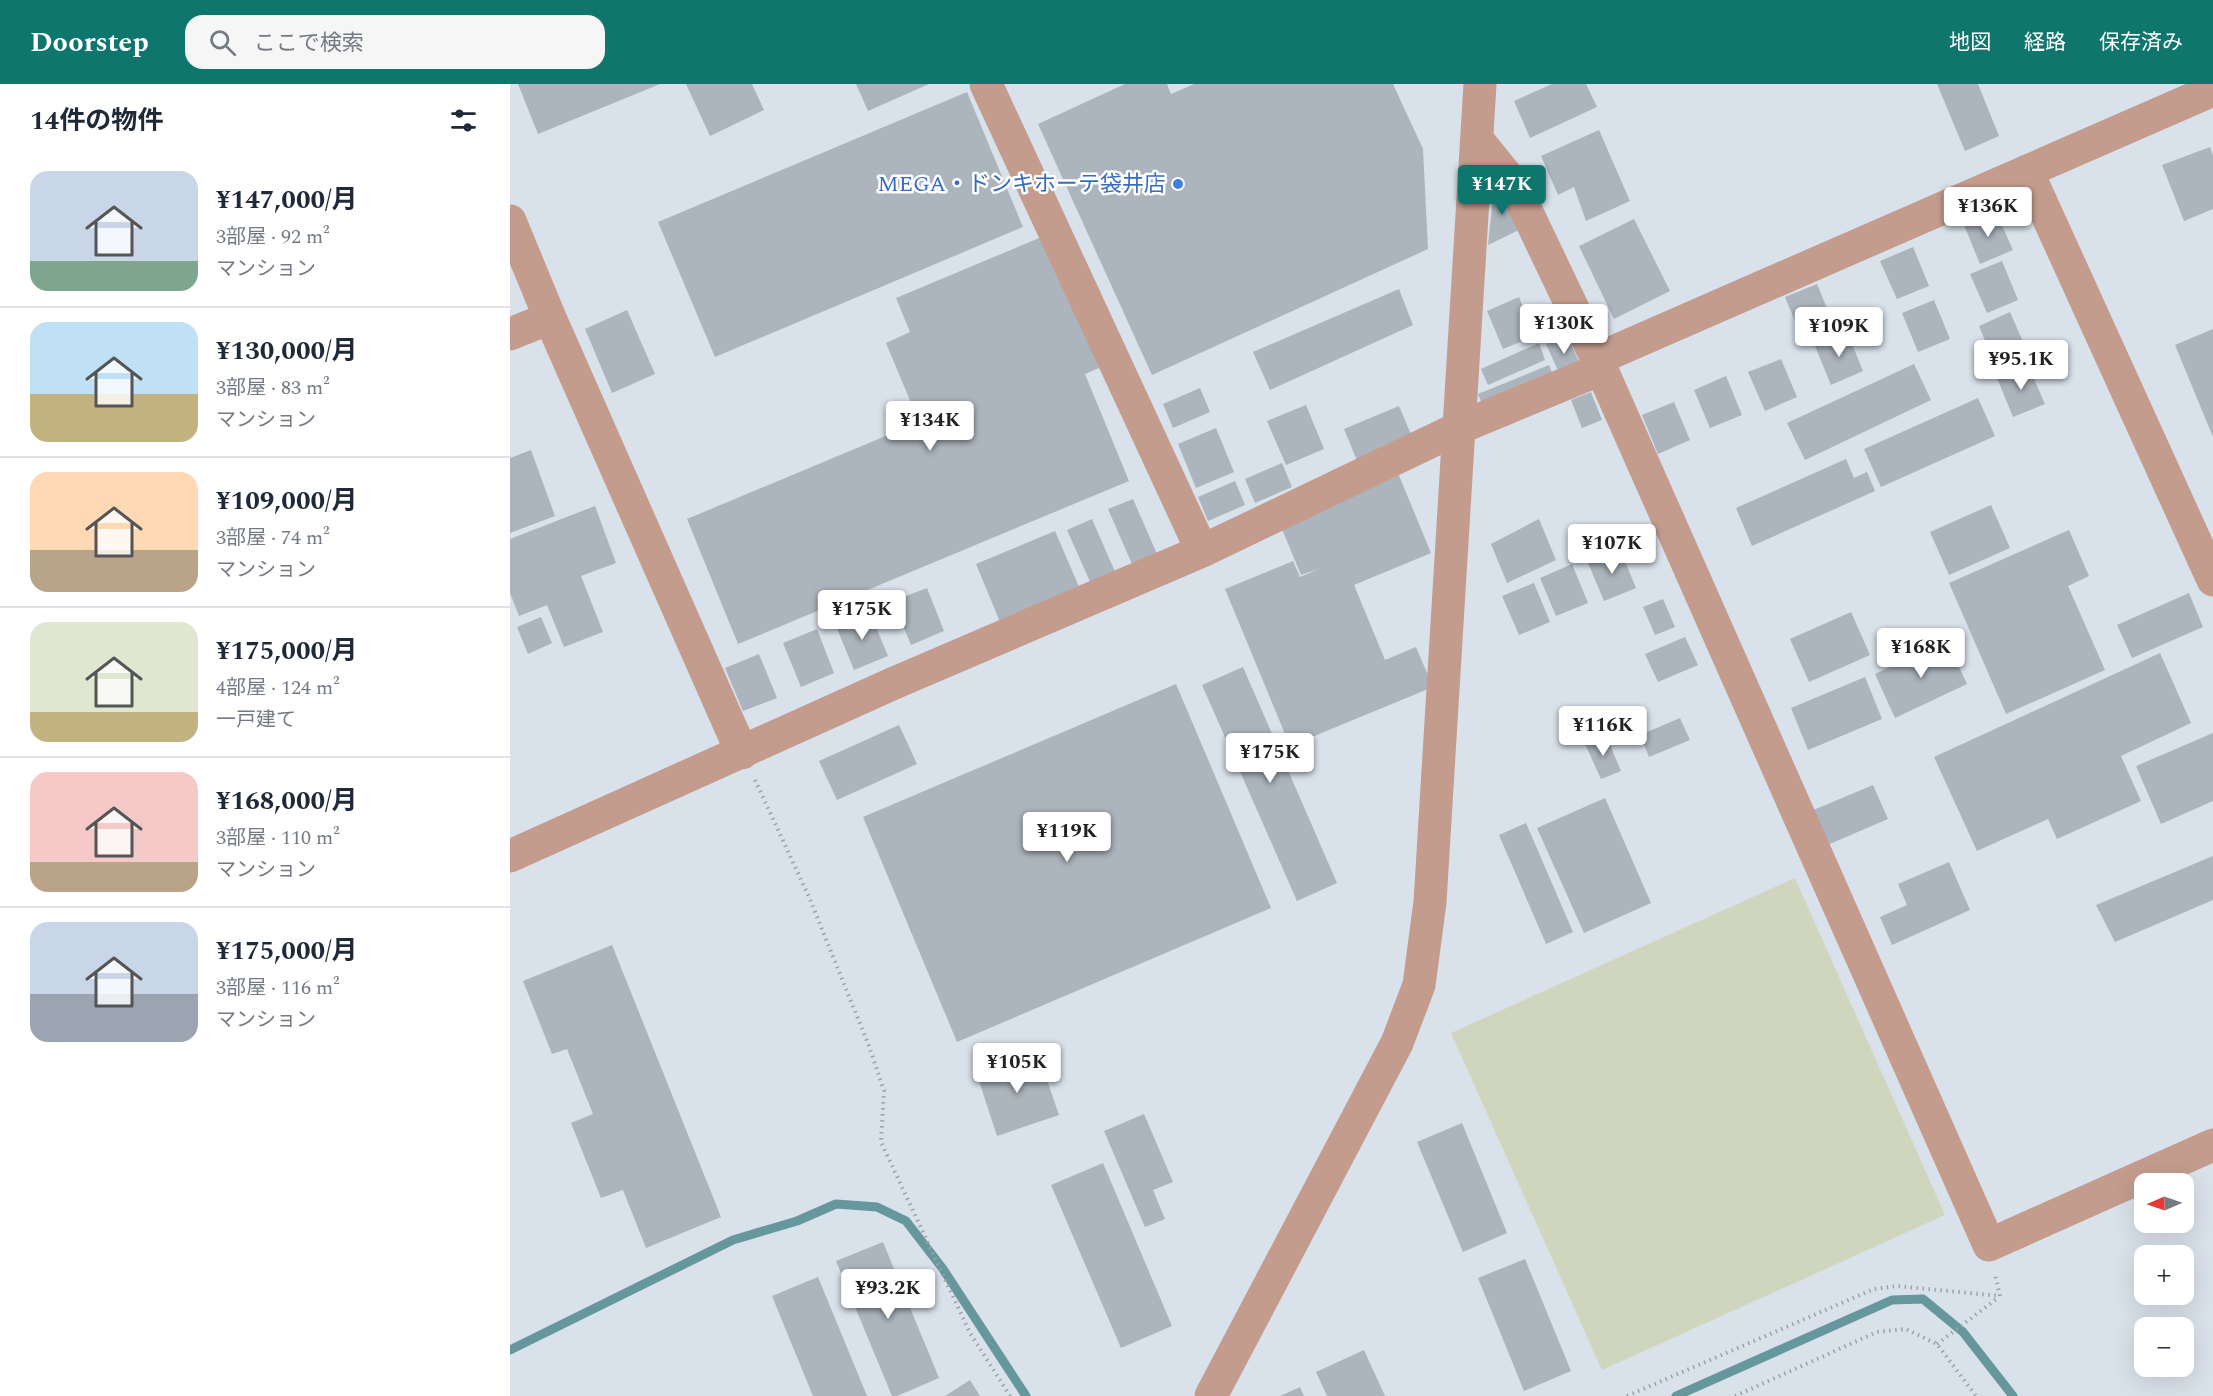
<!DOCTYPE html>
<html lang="ja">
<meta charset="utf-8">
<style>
:root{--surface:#fff;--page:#f6f6f7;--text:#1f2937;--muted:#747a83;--line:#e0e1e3;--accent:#0f766e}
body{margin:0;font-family:Spectral,"Noto Sans JP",serif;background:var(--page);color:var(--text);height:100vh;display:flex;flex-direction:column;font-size:22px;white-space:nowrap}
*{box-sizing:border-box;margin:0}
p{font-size:20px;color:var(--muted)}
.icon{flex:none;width:33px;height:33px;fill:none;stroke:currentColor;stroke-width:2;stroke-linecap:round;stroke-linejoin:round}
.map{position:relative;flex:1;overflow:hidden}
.details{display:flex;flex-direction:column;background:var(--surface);width:510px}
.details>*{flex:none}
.needle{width:39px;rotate:268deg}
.controls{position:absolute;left:1624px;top:1089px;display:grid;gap:12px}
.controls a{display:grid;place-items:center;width:60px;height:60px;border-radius:12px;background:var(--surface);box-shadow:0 6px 24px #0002;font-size:30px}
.price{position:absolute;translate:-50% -51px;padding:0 14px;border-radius:6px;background:#fff;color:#222;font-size:20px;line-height:39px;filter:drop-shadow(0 2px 3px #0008)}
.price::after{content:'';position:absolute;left:50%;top:36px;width:18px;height:14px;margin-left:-9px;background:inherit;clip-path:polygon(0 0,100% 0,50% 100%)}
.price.selected{background:var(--accent);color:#fff}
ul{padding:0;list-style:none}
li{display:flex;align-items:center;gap:18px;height:150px;padding:0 30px}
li+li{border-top:2px solid var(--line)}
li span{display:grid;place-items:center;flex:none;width:168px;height:120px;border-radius:18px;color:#555}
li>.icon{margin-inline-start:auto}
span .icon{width:72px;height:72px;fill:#fffc;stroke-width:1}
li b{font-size:26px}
h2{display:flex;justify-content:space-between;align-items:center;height:72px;padding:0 30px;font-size:26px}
header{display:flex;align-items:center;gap:36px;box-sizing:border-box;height:84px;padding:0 30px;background:var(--accent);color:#fff}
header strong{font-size:28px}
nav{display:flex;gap:33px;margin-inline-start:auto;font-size:21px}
.search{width:420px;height:54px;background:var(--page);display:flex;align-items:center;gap:15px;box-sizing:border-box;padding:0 21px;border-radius:18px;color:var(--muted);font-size:22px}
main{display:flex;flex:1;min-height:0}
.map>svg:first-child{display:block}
.green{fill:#d0d6be}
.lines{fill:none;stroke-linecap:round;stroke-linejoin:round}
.stream{stroke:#65979d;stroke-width:9}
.building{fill:#acb4bd}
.path{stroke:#9ca2aa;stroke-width:4;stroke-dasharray:1.5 4.5;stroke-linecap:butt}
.minor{stroke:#c39c8d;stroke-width:33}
.shop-dot{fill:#3f7fe0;stroke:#fff;stroke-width:2}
.labels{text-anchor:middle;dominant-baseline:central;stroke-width:5;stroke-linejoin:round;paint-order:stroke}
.shop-label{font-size:22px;fill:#366cbe;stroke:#fff;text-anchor:end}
</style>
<header>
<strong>Doorstep</strong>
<div class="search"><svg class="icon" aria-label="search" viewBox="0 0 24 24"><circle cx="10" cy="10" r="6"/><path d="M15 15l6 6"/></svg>ここで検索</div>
<nav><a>地図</a><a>経路</a><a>保存済み</a></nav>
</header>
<main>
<section class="details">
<h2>14件の物件<svg class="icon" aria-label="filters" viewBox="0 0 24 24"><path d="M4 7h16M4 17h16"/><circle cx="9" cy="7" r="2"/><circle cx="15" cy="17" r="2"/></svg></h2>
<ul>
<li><span style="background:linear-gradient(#c9d6e8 75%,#7fa58c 0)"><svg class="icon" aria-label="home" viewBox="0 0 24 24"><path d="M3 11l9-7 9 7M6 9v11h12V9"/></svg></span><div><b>¥147,000/月</b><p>3部屋 · 92 m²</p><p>マンション</p></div></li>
<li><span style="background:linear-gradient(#bfe0f5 60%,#c2b280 0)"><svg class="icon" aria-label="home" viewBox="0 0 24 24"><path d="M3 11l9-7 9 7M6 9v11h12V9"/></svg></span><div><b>¥130,000/月</b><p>3部屋 · 83 m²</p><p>マンション</p></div></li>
<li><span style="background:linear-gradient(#ffd9b3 65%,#b9a48a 0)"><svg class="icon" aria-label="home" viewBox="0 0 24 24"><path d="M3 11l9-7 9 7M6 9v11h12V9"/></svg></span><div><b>¥109,000/月</b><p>3部屋 · 74 m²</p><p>マンション</p></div></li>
<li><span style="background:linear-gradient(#dfe7d0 75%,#c2b280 0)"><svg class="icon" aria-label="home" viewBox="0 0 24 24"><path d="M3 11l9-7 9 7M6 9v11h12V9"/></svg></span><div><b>¥175,000/月</b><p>4部屋 · 124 m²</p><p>一戸建て</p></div></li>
<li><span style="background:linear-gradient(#f6c9c9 75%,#b9a48a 0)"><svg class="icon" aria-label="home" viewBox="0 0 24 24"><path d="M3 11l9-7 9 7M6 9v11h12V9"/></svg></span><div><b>¥168,000/月</b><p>3部屋 · 110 m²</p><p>マンション</p></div></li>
<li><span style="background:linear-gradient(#c9d6e8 60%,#9aa5b1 0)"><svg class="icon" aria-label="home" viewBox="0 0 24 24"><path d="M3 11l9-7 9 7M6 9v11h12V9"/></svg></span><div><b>¥175,000/月</b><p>3部屋 · 116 m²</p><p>マンション</p></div></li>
</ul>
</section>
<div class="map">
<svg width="1703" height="1312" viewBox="0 0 1703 1312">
<rect width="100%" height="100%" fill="#d9e1eb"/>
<path class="green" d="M1285,794L1435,1131L1092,1286L941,949Z"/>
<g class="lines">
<path class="stream" d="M0,1266L223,1156L287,1137L326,1120L367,1123L396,1137L433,1185L516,1312
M1166,1312L1382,1216L1413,1215L1453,1248L1503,1312"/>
</g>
<path class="building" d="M8,0H150L28,50Z
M176,0H242L254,26L200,52Z
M346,0H419L358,27Z
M615,0H657L661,10L684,0H883L913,65L918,165L642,291L528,40Z
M1042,0H1076L1087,23L1020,54L1004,17Z
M1427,0H1468L1489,52L1455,67Z
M457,8L513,143L205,273L148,138Z
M1089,46L1120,117L1076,137L1064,103L1048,111L1031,72Z
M1700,63L1703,71V125L1674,137L1652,81Z
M992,100L1013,144L978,161L984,103Z
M1486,128L1503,166L1470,180L1454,141Z
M1124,135L1160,207L1104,235L1069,162Z
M534,152L589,284L575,290L619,397L228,560L177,435L409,338L376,259L400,248L386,214Z
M1403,163L1419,202L1387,215L1370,177Z
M1492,177L1508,216L1477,229L1460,190Z
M1307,200L1323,239L1291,252L1275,213Z
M889,205L903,241L760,306L743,268Z
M1009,213L1025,252L993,265L977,227Z
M1424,216L1440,255L1408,268L1392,229Z
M117,226L145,290L102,309L75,245Z
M1500,228L1517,267L1485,281L1469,242Z
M1703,245V353L1665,261Z
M1337,248L1353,287L1321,301L1305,262Z
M1057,251L1071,282L1050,291L1036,260Z
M1029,259L1035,276L978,301L971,285Z
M1271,275L1287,313L1255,327L1238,288Z
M1404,280L1421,316L1295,376L1277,339Z
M1039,281L1045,297L975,327L968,310Z
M1518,281L1535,320L1503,333L1487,294Z
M1216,292L1232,331L1200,344L1184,306Z
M690,304L700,328L663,344L653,320Z
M1081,308L1092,336L1072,344L1061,316Z
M1468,314L1485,352L1371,403L1354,365Z
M1164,318L1180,356L1148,370L1132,331Z
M796,321L814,365L776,381L757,337Z
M889,322L903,355L848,379L834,345Z
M706,344L724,388L686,404L668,360Z
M21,366L45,432L0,449V374Z
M1336,375L1344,394L1357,388L1365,407L1242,462L1226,424Z
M772,379L782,403L745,419L735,395Z
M888,389L921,469L844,501L875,576L906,563L923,603L780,662L715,505L783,477L790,493L811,484L791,491L769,438Z
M725,397L735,421L698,437L688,413Z
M623,415L647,470L622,480L598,425Z
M1481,421L1500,464L1439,491L1420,448Z
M85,422L106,479L71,492L93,548L54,563L37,521L9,532L0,509V455Z
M582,435L606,490L581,500L557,446Z
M1029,435L1046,476L997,499L981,460Z
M1559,446L1579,492L1558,502L1595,586L1496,630L1439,499Z
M545,447L570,505L490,538L466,480Z
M1110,465L1126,504L1094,517L1078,479Z
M1062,480L1078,519L1046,532L1030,494Z
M1024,499L1040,538L1009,551L992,512Z
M417,504L434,547L401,561L383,517Z
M1679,509L1693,543L1622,574L1607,541Z
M1153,515L1165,543L1145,551L1133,523Z
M1341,528L1360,571L1299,598L1280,555Z
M360,529L378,572L344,586L326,542Z
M31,533L42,559L18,570L7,543Z
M307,545L324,589L291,603L273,559Z
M1175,553L1188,581L1148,598L1135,570Z
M1437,557L1457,600L1385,634L1365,590Z
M1650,569L1681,639L1611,672L1631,717L1547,755L1538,735L1467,767L1424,673Z
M249,570L267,614L233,627L215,584Z
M733,583L827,799L787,817L692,601Z
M1355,593L1372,635L1298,666L1281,624Z
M666,600L761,824L447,958L353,733Z
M1170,634L1180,656L1139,673L1130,651Z
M389,641L407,680L327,716L309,677Z
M1095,649L1111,687L1091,695L1075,660Z
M1703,649V717L1651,740L1626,682Z
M1363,701L1378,735L1315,762L1301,727Z
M1095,714L1141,819L1074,849L1027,744Z
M1016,739L1063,848L1036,860L989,751Z
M1703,772V816L1605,858L1586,821Z
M1439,778L1460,826L1382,861L1370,833L1397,821L1388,800Z
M102,861L211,1133L136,1164L113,1106L91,1114L61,1039L83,1030L57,965L42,970L13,897Z
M527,967L549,1031L487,1052L466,988Z
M634,1030L663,1098L643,1106L655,1135L635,1143L594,1047Z
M952,1039L997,1149L953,1168L907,1058Z
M593,1079L662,1242L611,1264L541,1101Z
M373,1158L429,1294L387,1312H382L326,1177Z
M1015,1175L1061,1287L1014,1307L968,1194Z
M308,1193L357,1312H303L262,1212Z
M854,1266L875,1312H817L806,1288Z
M460,1296L470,1312H435Z
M790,1303L794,1312H770Z"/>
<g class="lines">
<path class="path" d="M245,696L299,813L359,962L374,1007L371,1058L460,1249L500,1312
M1427,1260L1489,1213
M1117,1312L1364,1205L1387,1202L1490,1212L1485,1190
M1225,1312L1367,1248L1396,1245L1427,1260L1466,1312"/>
<path class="minor" d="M476,0L692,467L949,344L1091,285
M967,55L1004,101L1087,275L1479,1161L1703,1061
M1517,87L1703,496
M0,137L40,234L232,669
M0,250L40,234
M1087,275L1703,6
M0,772L382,600L692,467
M701,1312L887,959L909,901L920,818L970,0"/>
</g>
<circle class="shop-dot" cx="668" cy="100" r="6"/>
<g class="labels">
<g class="shop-label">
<text x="656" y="100">MEGA・ドンキホーテ袋井店</text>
</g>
</g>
</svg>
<div class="controls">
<a><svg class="needle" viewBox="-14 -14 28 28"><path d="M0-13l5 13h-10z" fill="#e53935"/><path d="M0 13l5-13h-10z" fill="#747a83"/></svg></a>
<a>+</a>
<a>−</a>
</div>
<b class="price selected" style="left:992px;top:132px">¥147K</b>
<b class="price" style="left:1478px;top:154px">¥136K</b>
<b class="price" style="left:1054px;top:271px">¥130K</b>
<b class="price" style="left:1329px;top:274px">¥109K</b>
<b class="price" style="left:1511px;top:307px">¥95.1K</b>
<b class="price" style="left:420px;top:368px">¥134K</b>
<b class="price" style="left:1102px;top:491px">¥107K</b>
<b class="price" style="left:352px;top:557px">¥175K</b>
<b class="price" style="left:1411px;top:595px">¥168K</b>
<b class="price" style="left:1093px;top:673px">¥116K</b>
<b class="price" style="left:760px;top:700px">¥175K</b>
<b class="price" style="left:557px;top:779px">¥119K</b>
<b class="price" style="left:507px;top:1010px">¥105K</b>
<b class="price" style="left:378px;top:1236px">¥93.2K</b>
</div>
</main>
